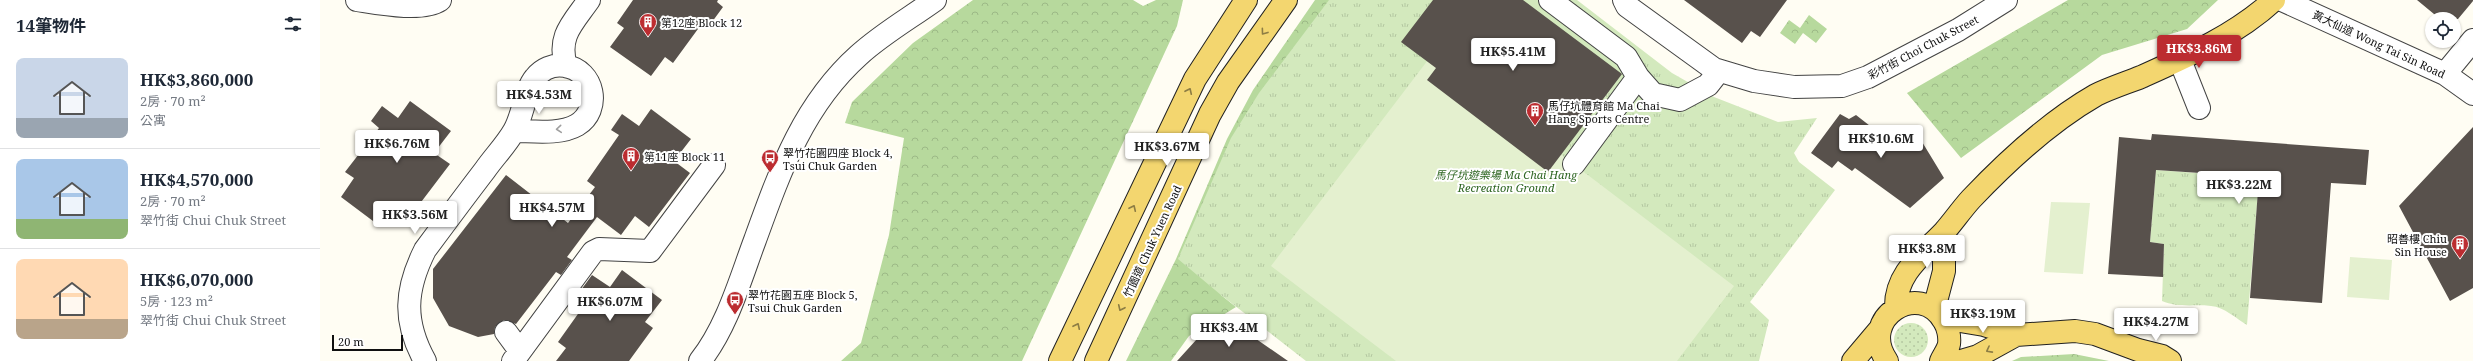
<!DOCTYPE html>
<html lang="zh-TW">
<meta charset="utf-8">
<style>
:root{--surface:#fff;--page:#f2f2f3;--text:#1f2937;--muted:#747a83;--line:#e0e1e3;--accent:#bc2c30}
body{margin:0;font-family:"Noto Serif","Noto Sans TC",serif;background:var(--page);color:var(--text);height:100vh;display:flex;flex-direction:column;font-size:15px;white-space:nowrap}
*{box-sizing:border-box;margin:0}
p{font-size:13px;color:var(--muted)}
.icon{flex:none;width:22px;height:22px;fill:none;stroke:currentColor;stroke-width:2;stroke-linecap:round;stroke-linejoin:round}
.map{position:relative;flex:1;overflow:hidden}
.details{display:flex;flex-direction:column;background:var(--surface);width:320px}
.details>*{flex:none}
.tools{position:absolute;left:2105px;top:12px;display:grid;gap:8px}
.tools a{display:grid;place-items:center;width:36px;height:36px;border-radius:50%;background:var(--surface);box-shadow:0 1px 3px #0004;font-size:20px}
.scale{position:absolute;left:12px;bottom:10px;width:71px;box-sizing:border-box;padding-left:4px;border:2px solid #101010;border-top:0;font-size:11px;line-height:14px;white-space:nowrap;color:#101010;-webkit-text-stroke:3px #fff;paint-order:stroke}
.price{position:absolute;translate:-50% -34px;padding:0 9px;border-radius:4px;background:#fff;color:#222;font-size:13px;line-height:26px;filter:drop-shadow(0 1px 2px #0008)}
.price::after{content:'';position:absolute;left:50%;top:24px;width:12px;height:9px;margin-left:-6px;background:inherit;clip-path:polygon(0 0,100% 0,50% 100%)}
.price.on{background:var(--accent);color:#fff}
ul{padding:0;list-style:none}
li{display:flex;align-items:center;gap:12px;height:100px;padding:0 16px}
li+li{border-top:1px solid var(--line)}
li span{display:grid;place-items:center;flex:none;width:112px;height:80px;border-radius:8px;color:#555}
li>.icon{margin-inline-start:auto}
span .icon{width:48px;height:48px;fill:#fffc;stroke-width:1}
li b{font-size:17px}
h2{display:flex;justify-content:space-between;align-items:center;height:48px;padding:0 16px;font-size:17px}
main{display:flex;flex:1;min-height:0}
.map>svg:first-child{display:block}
.grass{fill:url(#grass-dots)}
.forest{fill:url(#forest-crowns)}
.park{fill:url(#park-tufts)}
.pitch{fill:#e4f0cf}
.building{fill:#58514c}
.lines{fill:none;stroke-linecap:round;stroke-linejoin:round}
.minor-casing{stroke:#434343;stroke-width:24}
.major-casing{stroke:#212121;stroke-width:24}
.minor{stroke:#fff;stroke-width:22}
.major{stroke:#f3d66f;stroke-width:22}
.oneway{stroke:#8d7d44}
.oneway2{stroke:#9f9f9f}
.labels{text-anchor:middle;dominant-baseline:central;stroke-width:4;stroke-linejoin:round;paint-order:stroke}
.poi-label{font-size:11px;fill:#101010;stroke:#fff;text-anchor:start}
.street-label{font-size:11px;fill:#101010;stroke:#fff}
.park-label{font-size:11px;font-style:italic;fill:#2e6622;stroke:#fff}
</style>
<main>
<section class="details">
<h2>14筆物件<svg class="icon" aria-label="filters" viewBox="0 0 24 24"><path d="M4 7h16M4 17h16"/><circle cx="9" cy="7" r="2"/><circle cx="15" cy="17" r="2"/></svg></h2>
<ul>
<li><span style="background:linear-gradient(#c9d6e8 75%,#9aa5b1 0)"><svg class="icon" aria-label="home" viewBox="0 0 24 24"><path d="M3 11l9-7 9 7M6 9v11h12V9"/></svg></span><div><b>HK$3,860,000</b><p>2房 · 70 m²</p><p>公寓</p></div></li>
<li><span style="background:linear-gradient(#a9c7e8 75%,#8fb573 0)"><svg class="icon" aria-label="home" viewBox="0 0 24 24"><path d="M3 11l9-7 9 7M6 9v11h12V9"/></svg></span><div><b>HK$4,570,000</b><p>2房 · 70 m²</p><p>翠竹街 Chui Chuk Street</p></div></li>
<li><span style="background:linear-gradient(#ffd9b3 75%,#b9a48a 0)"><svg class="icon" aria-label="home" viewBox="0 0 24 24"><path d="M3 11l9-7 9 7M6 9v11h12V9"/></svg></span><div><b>HK$6,070,000</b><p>5房 · 123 m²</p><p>翠竹街 Chui Chuk Street</p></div></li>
</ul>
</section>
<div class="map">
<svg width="2153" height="361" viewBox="0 0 2153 361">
<defs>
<pattern id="grass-dots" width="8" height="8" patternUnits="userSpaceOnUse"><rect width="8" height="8" fill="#d3e9bd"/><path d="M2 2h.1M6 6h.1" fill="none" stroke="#b4c7a1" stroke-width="1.8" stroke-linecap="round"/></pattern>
<pattern id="forest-crowns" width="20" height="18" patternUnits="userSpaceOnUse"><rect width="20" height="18" fill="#b7d99d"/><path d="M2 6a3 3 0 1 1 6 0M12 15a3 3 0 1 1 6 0" fill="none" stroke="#9cb986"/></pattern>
<pattern id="park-tufts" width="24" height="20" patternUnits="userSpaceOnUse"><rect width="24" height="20" fill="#d3e9bd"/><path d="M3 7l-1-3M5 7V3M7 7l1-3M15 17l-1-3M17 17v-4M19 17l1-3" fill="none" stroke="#b4c7a1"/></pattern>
</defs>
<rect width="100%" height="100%" fill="#fffdf3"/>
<path class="grass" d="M1574 340a17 17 0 1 1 34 0a17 17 0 1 1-34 0Z"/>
<path class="forest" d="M653,0H813L823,6L836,0H863L857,26L702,361H521L541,343L569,235L584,138L525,123L532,102L593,43Z
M995,0H1090L901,295L916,307L869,336L851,361H806L856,259L864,266L856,259L907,139L933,90Z
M1748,0H1898L1867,29L1782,55L1641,158L1587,93Z
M1489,15L1507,29L1496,43L1483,33L1475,44L1460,33L1469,20L1480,28Z
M1754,354L1789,361H1692L1701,357Z"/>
<path class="park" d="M1009,0H1257L1352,73L1394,97L1458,122L1497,118L1474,153L1479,162L1515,190L1430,302L1449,320L1439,361H986L901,295L858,259L911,138L939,93Z
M1836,170L1959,179L1939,182L1927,325C1917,319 1904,307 1891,306C1875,304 1857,308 1842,301L1844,244L1830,242Z"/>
<path class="pitch" d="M1111,56L1414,286L1357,361H1076L951,266Z
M1731,202L1770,203L1763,274L1724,272Z
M2030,257L2072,260L2069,300L2027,297Z"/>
<path class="building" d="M313,0H398L397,2L403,7L392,22L386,18L353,63L345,57L331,76L290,47L304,28L297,23Z
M1113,0H1203L1302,74L1228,172L1107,80L1116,68L1081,42Z
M1364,0H1467L1440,37L1431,31L1422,43Z
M2097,0H2153V1L2138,19H2120Z
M90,101L131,131L114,153L130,164L89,218L74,208L61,227L21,197L34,178L25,172L59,128L51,121L62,106L78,118Z
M331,109L371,139L354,161L370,173L329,227L315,216L301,235L277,217L247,257L252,260L241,275L236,272L196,324L184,320L175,327L174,334L158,337L129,326L113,298V269L186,175L248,223L275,187L267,181L299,135L291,130L302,114L319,126Z
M1520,114L1529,119L1536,115L1577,147L1593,127L1624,178L1590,208L1535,168L1532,171L1518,161L1512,168L1491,153Z
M2153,127V288L2130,301L2079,206Z
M1832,134L2049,150L2046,185L2011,183L2002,303L1930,298L1939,177L1836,170L1830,242L1844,244L1843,277L1788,274L1799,137L1831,140Z
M302,270L342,300L325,322L333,328L309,361H236L246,348L238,342L270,297L261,290L272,275L290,287Z
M916,325L968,361H857L877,339L896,329Z"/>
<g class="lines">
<defs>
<path id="minor" d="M37,0C57,3 102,12 120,0
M1230,0L1306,57L1318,77L1333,94L1360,100L1388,85L1399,71
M1304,0L1307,6L1394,69L1434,81L1474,87L1522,86L1548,77L1638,30L1686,0
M1962,0L2125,74L2153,94
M1860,60L1879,108
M246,66C237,36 253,23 269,0
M2125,74L2153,40
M1254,164L1318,77
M186,332L200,351
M105,361C83,321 85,290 105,250C125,223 145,196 165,170C174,157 186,145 194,131C203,116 205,90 215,78C222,69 233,64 245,66C274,70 282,110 257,125C240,135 212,131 194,131
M193,361L273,252L279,249L330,251L394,165
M380,361C407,327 420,280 435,240C460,171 483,105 539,55C562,34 590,18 615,0"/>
<path id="major" d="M1576,308C1575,274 1602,255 1624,232C1633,222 1641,210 1651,199C1688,160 1729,122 1776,95C1790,88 1806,83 1821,77C1868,56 1916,35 1954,0
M1614,309L1624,271V232
M1622,318L1664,325L1696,335L1755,331L1775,334L1818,350L1842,356L1850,361
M740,361L875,79L926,0
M776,361L890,114L908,82L966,0
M1533,361L1560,329
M1567,361C1537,318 1600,279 1624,321C1628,327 1630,337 1629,344C1628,350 1623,356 1621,361
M1641,361L1658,356L1696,335"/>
</defs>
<use href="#minor" class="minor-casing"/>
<use href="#major" class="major-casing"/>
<use href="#minor" class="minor"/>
<use href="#major" class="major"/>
</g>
<defs><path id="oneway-chevron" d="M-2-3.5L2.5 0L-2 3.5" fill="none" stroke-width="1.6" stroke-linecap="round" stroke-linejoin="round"/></defs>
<g class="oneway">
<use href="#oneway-chevron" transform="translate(944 32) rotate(126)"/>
<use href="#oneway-chevron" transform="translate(869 91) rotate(-65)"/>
<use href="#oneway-chevron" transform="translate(813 208) rotate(-65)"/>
<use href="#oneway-chevron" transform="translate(801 308) rotate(115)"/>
<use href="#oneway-chevron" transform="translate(757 326) rotate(-65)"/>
<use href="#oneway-chevron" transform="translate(1669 350) rotate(152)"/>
</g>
<use class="oneway2" href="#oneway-chevron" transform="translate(239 129) rotate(175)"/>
<defs>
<symbol id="building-pin" viewBox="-11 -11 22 30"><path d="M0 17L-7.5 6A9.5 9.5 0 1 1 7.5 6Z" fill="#bc2c30" stroke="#fff"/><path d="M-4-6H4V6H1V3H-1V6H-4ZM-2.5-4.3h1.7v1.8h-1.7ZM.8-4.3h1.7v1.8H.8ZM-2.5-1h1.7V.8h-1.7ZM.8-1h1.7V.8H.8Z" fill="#fff"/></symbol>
<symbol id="bus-pin" viewBox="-11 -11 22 30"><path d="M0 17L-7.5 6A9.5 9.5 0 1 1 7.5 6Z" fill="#bc2c30" stroke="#fff"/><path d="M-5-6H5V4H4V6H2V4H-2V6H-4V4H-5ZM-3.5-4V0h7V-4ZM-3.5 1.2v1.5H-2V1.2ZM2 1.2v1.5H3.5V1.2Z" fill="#fff"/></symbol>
</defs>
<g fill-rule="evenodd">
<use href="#building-pin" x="318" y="12" width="20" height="27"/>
<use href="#building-pin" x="1205" y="101" width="20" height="27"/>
<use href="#building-pin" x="301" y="146" width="20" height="27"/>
<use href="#bus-pin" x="440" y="148" width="20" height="27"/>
<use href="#building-pin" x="2130" y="234" width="20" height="27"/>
<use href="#bus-pin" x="405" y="290" width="20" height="27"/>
</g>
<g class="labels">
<g class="poi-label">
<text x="341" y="22">第12座 Block 12</text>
<text x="1228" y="105">馬仔坑體育館 Ma Chai<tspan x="1228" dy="13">Hang Sports Centre</tspan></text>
<text x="463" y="152">翠竹花園四座 Block 4,<tspan x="463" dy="13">Tsui Chuk Garden</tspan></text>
<text x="324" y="156">第11座 Block 11</text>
<text x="2127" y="238" text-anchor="end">昭善樓 Chiu<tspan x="2127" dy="13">Sin House</tspan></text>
<text x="428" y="294">翠竹花園五座 Block 5,<tspan x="428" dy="13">Tsui Chuk Garden</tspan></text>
</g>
<g class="street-label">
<text transform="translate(2059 44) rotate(25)">黃大仙道 Wong Tai Sin Road</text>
<text transform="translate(1603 47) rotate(-28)">彩竹街 Choi Chuk Street</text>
<text transform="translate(832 241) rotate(-65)">竹園道 Chuk Yuen Road</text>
</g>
<g class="park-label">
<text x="1186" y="174">馬仔坑遊樂場 Ma Chai Hang<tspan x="1186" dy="13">Recreation Ground</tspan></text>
</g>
</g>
</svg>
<div class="tools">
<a><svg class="icon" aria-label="locate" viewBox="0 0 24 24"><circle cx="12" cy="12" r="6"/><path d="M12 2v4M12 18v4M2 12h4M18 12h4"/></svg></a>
</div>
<div class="scale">20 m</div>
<b class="price on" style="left:1879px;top:69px">HK$3.86M</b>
<b class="price" style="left:1193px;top:72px">HK$5.41M</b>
<b class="price" style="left:219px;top:115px">HK$4.53M</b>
<b class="price" style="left:1561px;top:159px">HK$10.6M</b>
<b class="price" style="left:77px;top:164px">HK$6.76M</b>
<b class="price" style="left:847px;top:167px">HK$3.67M</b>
<b class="price" style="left:1919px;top:205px">HK$3.22M</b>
<b class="price" style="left:232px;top:228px">HK$4.57M</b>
<b class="price" style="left:95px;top:235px">HK$3.56M</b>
<b class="price" style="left:1607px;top:269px">HK$3.8M</b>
<b class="price" style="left:290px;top:322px">HK$6.07M</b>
<b class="price" style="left:1663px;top:334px">HK$3.19M</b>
<b class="price" style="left:1836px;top:342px">HK$4.27M</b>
<b class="price" style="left:909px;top:348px">HK$3.4M</b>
</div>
</main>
